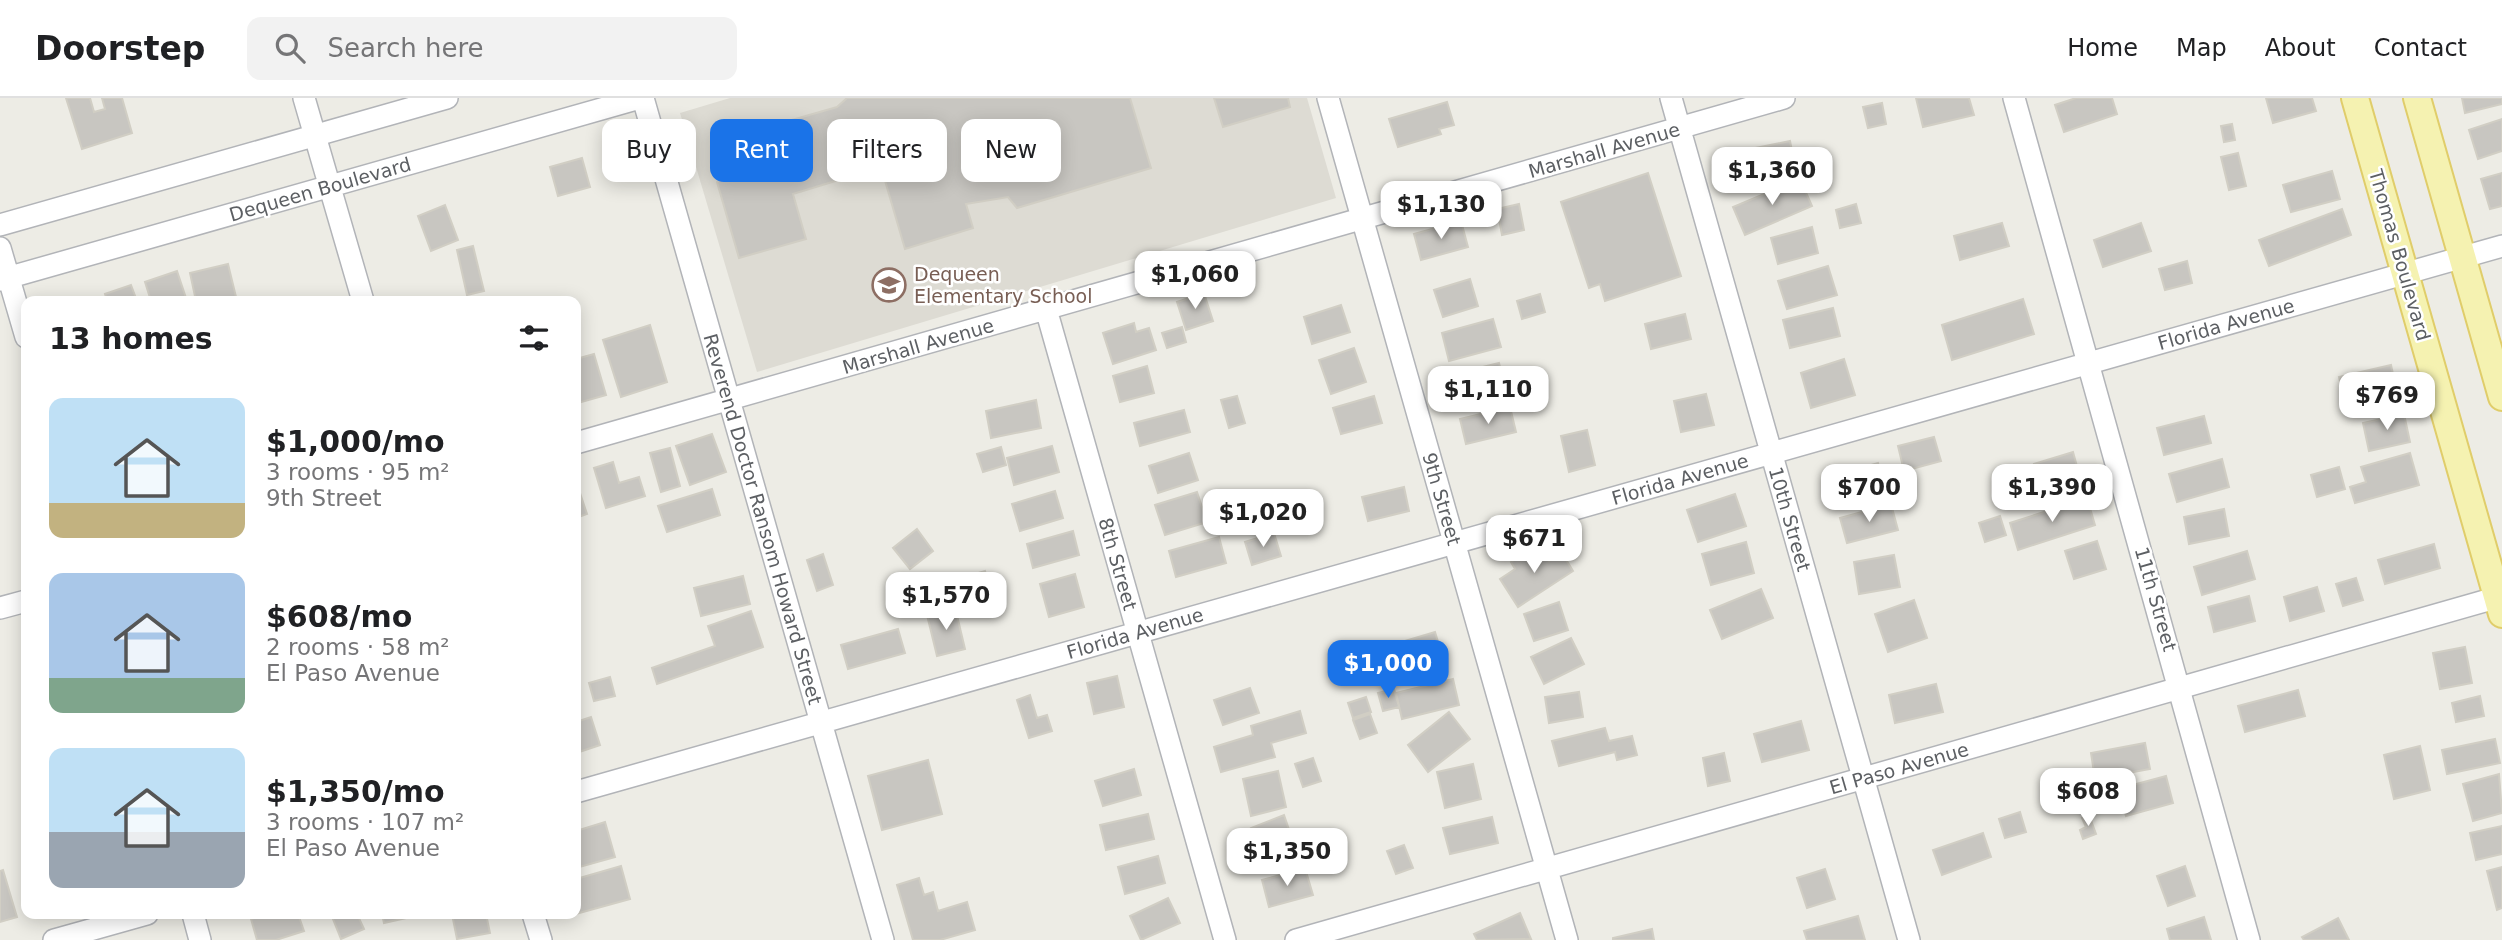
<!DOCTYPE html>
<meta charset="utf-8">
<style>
:root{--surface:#fff;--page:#f2f2f2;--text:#202124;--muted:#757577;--line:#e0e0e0;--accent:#1a73e8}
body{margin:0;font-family:"DejaVu Sans",sans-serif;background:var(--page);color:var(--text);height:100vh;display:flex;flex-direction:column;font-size:26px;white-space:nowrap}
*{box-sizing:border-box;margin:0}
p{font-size:23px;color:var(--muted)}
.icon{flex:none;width:38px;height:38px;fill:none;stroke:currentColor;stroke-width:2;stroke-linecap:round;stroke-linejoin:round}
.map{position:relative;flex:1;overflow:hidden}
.sheet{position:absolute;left:21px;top:198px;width:560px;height:623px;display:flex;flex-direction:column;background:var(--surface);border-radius:14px;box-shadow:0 4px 18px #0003}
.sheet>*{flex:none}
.guide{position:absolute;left:602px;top:21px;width:665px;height:63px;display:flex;gap:14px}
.price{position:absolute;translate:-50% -60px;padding:0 16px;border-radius:14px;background:#fff;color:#222;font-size:23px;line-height:46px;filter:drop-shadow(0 2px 4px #0008)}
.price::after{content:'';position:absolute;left:50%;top:42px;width:21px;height:16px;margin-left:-10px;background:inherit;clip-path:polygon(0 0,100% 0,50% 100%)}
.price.on{background:var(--accent);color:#fff}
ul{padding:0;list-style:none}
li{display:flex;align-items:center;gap:21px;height:175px;padding:0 28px}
li span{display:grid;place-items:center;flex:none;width:196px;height:140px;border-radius:14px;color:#555}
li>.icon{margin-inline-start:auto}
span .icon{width:84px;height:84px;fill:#fffc;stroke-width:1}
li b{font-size:30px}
h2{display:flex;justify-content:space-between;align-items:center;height:84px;padding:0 28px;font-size:30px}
.pill{padding:0 24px;border-radius:14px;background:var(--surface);box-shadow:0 4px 18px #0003;font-size:24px;line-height:63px}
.pill.on{background:var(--accent);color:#fff}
header{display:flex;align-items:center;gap:42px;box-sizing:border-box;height:98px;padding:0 35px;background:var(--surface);border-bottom:2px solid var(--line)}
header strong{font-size:33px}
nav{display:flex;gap:38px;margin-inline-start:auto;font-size:24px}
.search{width:490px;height:63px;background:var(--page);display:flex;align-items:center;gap:18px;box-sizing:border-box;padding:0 24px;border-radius:14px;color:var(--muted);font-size:26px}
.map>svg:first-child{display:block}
.education{fill:#dddbd3}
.building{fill:#c8c6c1;stroke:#d1cec4;stroke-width:2}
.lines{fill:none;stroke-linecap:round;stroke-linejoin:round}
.minor-casing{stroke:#b2b4b8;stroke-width:24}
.major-casing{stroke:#e0cd6a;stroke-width:30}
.minor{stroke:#fff;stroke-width:21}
.major{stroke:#f5f2b1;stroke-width:26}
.labels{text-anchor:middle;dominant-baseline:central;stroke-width:5;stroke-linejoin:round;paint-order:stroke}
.street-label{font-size:19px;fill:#5c5f63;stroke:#fff}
.education-label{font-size:19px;fill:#785e54;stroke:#fff;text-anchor:start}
</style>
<header>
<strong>Doorstep</strong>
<div class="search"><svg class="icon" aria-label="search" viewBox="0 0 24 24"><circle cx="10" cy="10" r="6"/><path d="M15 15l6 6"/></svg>Search here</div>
<nav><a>Home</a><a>Map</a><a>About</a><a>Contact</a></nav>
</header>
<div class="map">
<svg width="2502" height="842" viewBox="0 0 2502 842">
<rect width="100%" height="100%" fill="#edece5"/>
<path class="education" d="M730,0H1307L1336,100L757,274L680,15Z"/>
<path class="building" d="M66,0H90L94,14L105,11L102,0H122L132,35L82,51Z
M847,0H1130L1151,70L1017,110L1008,99L966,106L973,130L905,151L881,69L793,96L806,141L739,160L717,84L725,77L721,62L757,32L837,9Z
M1214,0H1288L1290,9L1223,29Z
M1916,0H1969L1974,17L1923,29Z
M2076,0H2112L2117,16L2064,34L2055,7Z
M2266,0H2312L2316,13L2273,25Z
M2462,0H2502V6L2465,15Z
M1447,4L1454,27L1439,31L1441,36L1398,49L1389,21Z
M1882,5L1886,26L1868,30L1863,9Z
M2502,21V53L2478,61L2469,32Z
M2232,26L2235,42L2224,44L2221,28Z
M1790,43L1795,68L1740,79L1735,54Z
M2238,55L2246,88L2229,92L2221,59Z
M582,60L590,89L558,98L550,69Z
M2332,73L2340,101L2291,114L2283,87Z
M1648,75L1681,178L1605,203L1600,186L1589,190L1561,104Z
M2502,75V108L2490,111L2481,81Z
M1800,81L1812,108L1745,137L1733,109Z
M1519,106L1524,132L1502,137L1497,111Z
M1856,106L1861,125L1840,130L1836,112Z
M445,107L458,142L431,153L418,118Z
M2342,111L2351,137L2269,168L2259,142Z
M1461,123L1468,149L1421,162L1414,136Z
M2002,125L2009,148L1960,162L1954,138Z
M2141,125L2151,153L2103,169L2094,142Z
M1812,129L1818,155L1778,166L1771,140Z
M473,148L484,193L467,197L457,152Z
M2187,163L2192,185L2165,192L2159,171Z
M228,166L237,203H196L190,175Z
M1828,168L1837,197L1787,211L1778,183Z
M177,173L187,203H151L145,184Z
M1470,181L1478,208L1443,219L1434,192Z
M131,187L137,203H107L105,196Z
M1204,195L1213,223L1186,232L1177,204Z
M1540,196L1545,214L1522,221L1517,203Z
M2023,201L2034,236L1952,262L1942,227Z
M1341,207L1350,234L1312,246L1304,219Z
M1833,210L1840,238L1790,250L1783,222Z
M1685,216L1691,241L1651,251L1645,226Z
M1493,221L1501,249L1449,263L1442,235Z
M1134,225L1136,234L1149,230L1156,252L1113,266L1103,235Z
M650,227L667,284L621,299L603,242Z
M1182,229L1186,244L1167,250L1162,235Z
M1354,250L1366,284L1331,296L1319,262Z
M594,256L606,297L578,305L576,261Z
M1844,261L1855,297L1811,310L1801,275Z
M1499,265L1505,289L1459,300L1454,276Z
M2391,267L2398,299L2346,311L2339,279Z
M1147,268L1154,295L1120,304L1113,278Z
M1706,296L1714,327L1681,334L1674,303Z
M1237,298L1245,325L1229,330L1221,302Z
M1374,298L1382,325L1341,336L1333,310Z
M1036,302L1041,330L991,340L986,313Z
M1510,309L1516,334L1466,346L1460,321Z
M1184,312L1190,334L1140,348L1134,325Z
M2404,316L2410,344L2369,353L2363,325Z
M2204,318L2211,345L2164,357L2157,330Z
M1587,332L1595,367L1569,374L1561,338Z
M712,336L726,374L690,387L676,348Z
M1934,339L1941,363L1904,373L1898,348Z
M1052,348L1059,374L1014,387L1007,360Z
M1001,349L1006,367L983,374L977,356Z
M670,350L680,388L661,394L650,355Z
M2073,354L2080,379L2041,391L2034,366Z
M1189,355L1198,382L1158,395L1149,368Z
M2410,355L2419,387L2355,405L2350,389L2366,384L2361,369Z
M2222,361L2229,389L2177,404L2169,376Z
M613,364L619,385L639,379L645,398L606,410L594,370Z
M1878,365L1885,391L1837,404L1830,379Z
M2339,369L2345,391L2317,399L2311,377Z
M576,383L587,416L576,420Z
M1404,389L1409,413L1368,423L1362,399Z
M712,391L720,417L667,434L658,408Z
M1055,393L1063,420L1020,433L1012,406Z
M1197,394L1207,424L1165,437L1155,407Z
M1735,396L1746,428L1698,444L1687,412Z
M2087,400L2095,427L2018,452L2010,425Z
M1891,406L1898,432L1847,445L1840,420Z
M2224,411L2229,438L2189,446L2184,419Z
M2000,418L2006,437L1985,444L1979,425Z
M917,431L933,453L910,471L893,450Z
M1073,433L1079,457L1033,470L1027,446Z
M1274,435L1281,458L1252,467L1245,444Z
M1219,439L1226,465L1176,479L1169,453Z
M2097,443L2106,471L2074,481L2065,453Z
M1746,444L1754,475L1711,487L1702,456Z
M2434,446L2440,470L2385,486L2378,462Z
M1539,447L1549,463L1562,455L1573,473L1518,509L1500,481L1515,471L1511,464Z
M2247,453L2255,481L2202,497L2194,469Z
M823,456L833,487L817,493L807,462Z
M1894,457L1900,489L1859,496L1854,464Z
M985,473L991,492L971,498L965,479Z
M1075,476L1084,509L1049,519L1040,486Z
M743,478L750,506L701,518L694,490Z
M2356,480L2363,502L2343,508L2336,486Z
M2317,489L2324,513L2290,523L2284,499Z
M1761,491L1773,520L1722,541L1710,512Z
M2249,498L2255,523L2214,534L2208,509Z
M1914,502L1927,540L1888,554L1875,516Z
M1559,504L1568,532L1534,543L1524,516Z
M955,509L965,551L937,558L927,517Z
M751,513L763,549L657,586L652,570L715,548L708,528Z
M898,531L905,555L848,571L841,547Z
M1435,534L1446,570L1406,582L1395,546Z
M1571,540L1584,566L1544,586L1531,559Z
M2465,549L2472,585L2440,591L2433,555Z
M1117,578L1124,609L1094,616L1087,585Z
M610,579L615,598L594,603L589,585Z
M1453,581L1459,607L1402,621L1396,595Z
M1936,586L1943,614L1895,625L1889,597Z
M1250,590L1259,615L1223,627L1214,602Z
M1394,591L1399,609L1383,613L1378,595Z
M2298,592L2305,618L2245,634L2238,608Z
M1579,594L1583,619L1549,625L1545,599Z
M1030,597L1037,620L1047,617L1052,633L1029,640L1017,602Z
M2480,598L2484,618L2456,624L2452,605Z
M1366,599L1371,614L1353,620L1348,605Z
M1300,613L1306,635L1271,645L1275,659L1221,674L1214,649L1253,637L1251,628Z
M1449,614L1470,641L1428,674L1408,647Z
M1370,616L1377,635L1360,641L1353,622Z
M591,619L600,647L576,655V624Z
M1801,623L1809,652L1762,664L1754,636Z
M1605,630L1609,643L1632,638L1637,657L1617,662L1615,654L1559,668L1552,643Z
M2495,641L2500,665L2447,676L2442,652Z
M2145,645L2150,671L2095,681L2091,655Z
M2420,648L2430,692L2394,701L2384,657Z
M1724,655L1730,683L1708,688L1703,660Z
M1313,660L1321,683L1303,689L1295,666Z
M928,662L942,716L882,732L868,678Z
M1473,666L1481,701L1445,710L1437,674Z
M1134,671L1141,697L1103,708L1095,683Z
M1278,673L1286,709L1251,718L1243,681Z
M2499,676L2502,715L2473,723L2463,686Z
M2166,678L2173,705L2126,718L2118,691Z
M2020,714L2026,734L2005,740L1999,721Z
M1148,716L1154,741L1106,752L1100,727Z
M1284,717L1296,752L1263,764L1251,730Z
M2089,717L2096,736L2083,741L2080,732L2086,729L2082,720Z
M1492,719L1498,745L1450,756L1443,730Z
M605,724L615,759L576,770V733Z
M2502,728V756L2476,762L2470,735Z
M1983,735L1991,759L1942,777L1933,752Z
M1404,747L1413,770L1396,776L1387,753Z
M1158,758L1165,785L1125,796L1118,769Z
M621,768L630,801L572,817L576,816V781Z
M2185,768L2195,798L2168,808L2157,778Z
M2502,769V810L2497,812L2487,773Z
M1305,770L1313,797L1269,809L1262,782Z
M1825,771L1835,801L1807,810L1797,780Z
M3,772L17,819L0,824V773Z
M919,780L924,797L933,794L938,813L967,804L975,832L940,842H913L897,787Z
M1168,800L1180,825L1141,842L1130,818Z
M1520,815L1531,841L1477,842L1474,836Z
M268,816H298L304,833L276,842H257L251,821Z
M331,816H357L364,831L341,841Z
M382,816H414L415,818L384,825Z
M452,816H486L490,835L457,841Z
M1858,818L1865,842H1807L1804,833Z
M2204,819L2211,842H2170L2167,831Z
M2338,820L2349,842H2304L2302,839Z
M1652,831L1654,842H1613V840Z"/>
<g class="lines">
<defs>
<path id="minor" d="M304,0L363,203
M643,0L883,842
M1328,0L1567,842
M1671,0L1909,842
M2014,0L2249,842
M0,127L447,0
M0,150L26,239
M0,182L640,0
M1046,211L1225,842
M576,345L1784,0
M0,510L26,503
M576,694L2502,148
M193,816L200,842
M533,816L541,842
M54,842L147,816
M1296,842L2502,498"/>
<path id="major" d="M2355,0L2502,516
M2417,0L2502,299"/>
</defs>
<use href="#minor" class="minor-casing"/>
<use href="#major" class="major-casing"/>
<use href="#minor" class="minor"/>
<use href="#major" class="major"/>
</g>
<defs>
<symbol id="school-ring" viewBox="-11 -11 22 22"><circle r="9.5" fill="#fff" stroke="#8d6e63" stroke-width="1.5"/><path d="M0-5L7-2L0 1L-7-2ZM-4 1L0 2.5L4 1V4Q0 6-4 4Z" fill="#8d6e63"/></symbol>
</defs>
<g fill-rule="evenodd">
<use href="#school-ring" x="870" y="168" width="38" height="38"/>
</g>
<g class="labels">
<g class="street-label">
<text transform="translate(1604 52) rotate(-16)">Marshall Avenue</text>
<text transform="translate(320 91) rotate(-16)">Dequeen Boulevard</text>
<text transform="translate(2400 157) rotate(74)">Thomas Boulevard</text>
<text transform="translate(2226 226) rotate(-16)">Florida Avenue</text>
<text transform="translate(918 248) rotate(-16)">Marshall Avenue</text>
<text transform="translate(1680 381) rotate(-16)">Florida Avenue</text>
<text transform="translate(1442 401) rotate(74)">9th Street</text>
<text transform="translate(763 421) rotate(74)">Reverend Doctor Ransom Howard Street</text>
<text transform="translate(1790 421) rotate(74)">10th Street</text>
<text transform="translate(1118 466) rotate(74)">8th Street</text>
<text transform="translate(2156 501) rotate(74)">11th Street</text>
<text transform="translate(1135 535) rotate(-16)">Florida Avenue</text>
<text transform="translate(1899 670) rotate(-16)">El Paso Avenue</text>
</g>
<g class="education-label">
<text x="914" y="176">Dequeen<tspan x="914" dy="22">Elementary School</tspan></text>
</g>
</g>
</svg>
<b class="price" style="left:1772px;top:109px">$1,360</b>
<b class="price" style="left:1441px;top:143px">$1,130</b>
<b class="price" style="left:1195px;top:213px">$1,060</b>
<b class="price" style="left:1488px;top:328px">$1,110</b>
<b class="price" style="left:2387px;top:334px">$769</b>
<b class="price" style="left:1869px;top:426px">$700</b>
<b class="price" style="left:2052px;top:426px">$1,390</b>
<b class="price" style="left:1263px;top:451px">$1,020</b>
<b class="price" style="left:1534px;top:477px">$671</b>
<b class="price" style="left:946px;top:534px">$1,570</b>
<b class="price on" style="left:1388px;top:602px">$1,000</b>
<b class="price" style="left:2088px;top:730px">$608</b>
<b class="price" style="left:1287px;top:790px">$1,350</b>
<div class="guide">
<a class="pill">Buy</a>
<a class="pill on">Rent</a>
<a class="pill">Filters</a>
<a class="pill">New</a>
</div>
<section class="sheet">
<h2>13 homes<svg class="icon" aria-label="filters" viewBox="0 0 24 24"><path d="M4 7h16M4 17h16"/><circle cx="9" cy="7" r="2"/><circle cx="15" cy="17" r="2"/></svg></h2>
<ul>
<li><span style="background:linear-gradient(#bfe0f5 75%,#c2b280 0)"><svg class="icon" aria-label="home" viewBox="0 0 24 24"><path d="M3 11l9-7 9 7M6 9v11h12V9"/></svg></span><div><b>$1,000/mo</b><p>3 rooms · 95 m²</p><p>9th Street</p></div></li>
<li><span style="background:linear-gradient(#a9c7e8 75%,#7fa58c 0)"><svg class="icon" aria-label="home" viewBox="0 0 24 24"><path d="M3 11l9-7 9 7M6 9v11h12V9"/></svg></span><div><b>$608/mo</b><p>2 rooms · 58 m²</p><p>El Paso Avenue</p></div></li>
<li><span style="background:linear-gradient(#bfe0f5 60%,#9aa5b1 0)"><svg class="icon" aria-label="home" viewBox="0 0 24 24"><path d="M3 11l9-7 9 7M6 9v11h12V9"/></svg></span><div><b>$1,350/mo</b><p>3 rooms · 107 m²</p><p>El Paso Avenue</p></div></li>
</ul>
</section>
</div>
